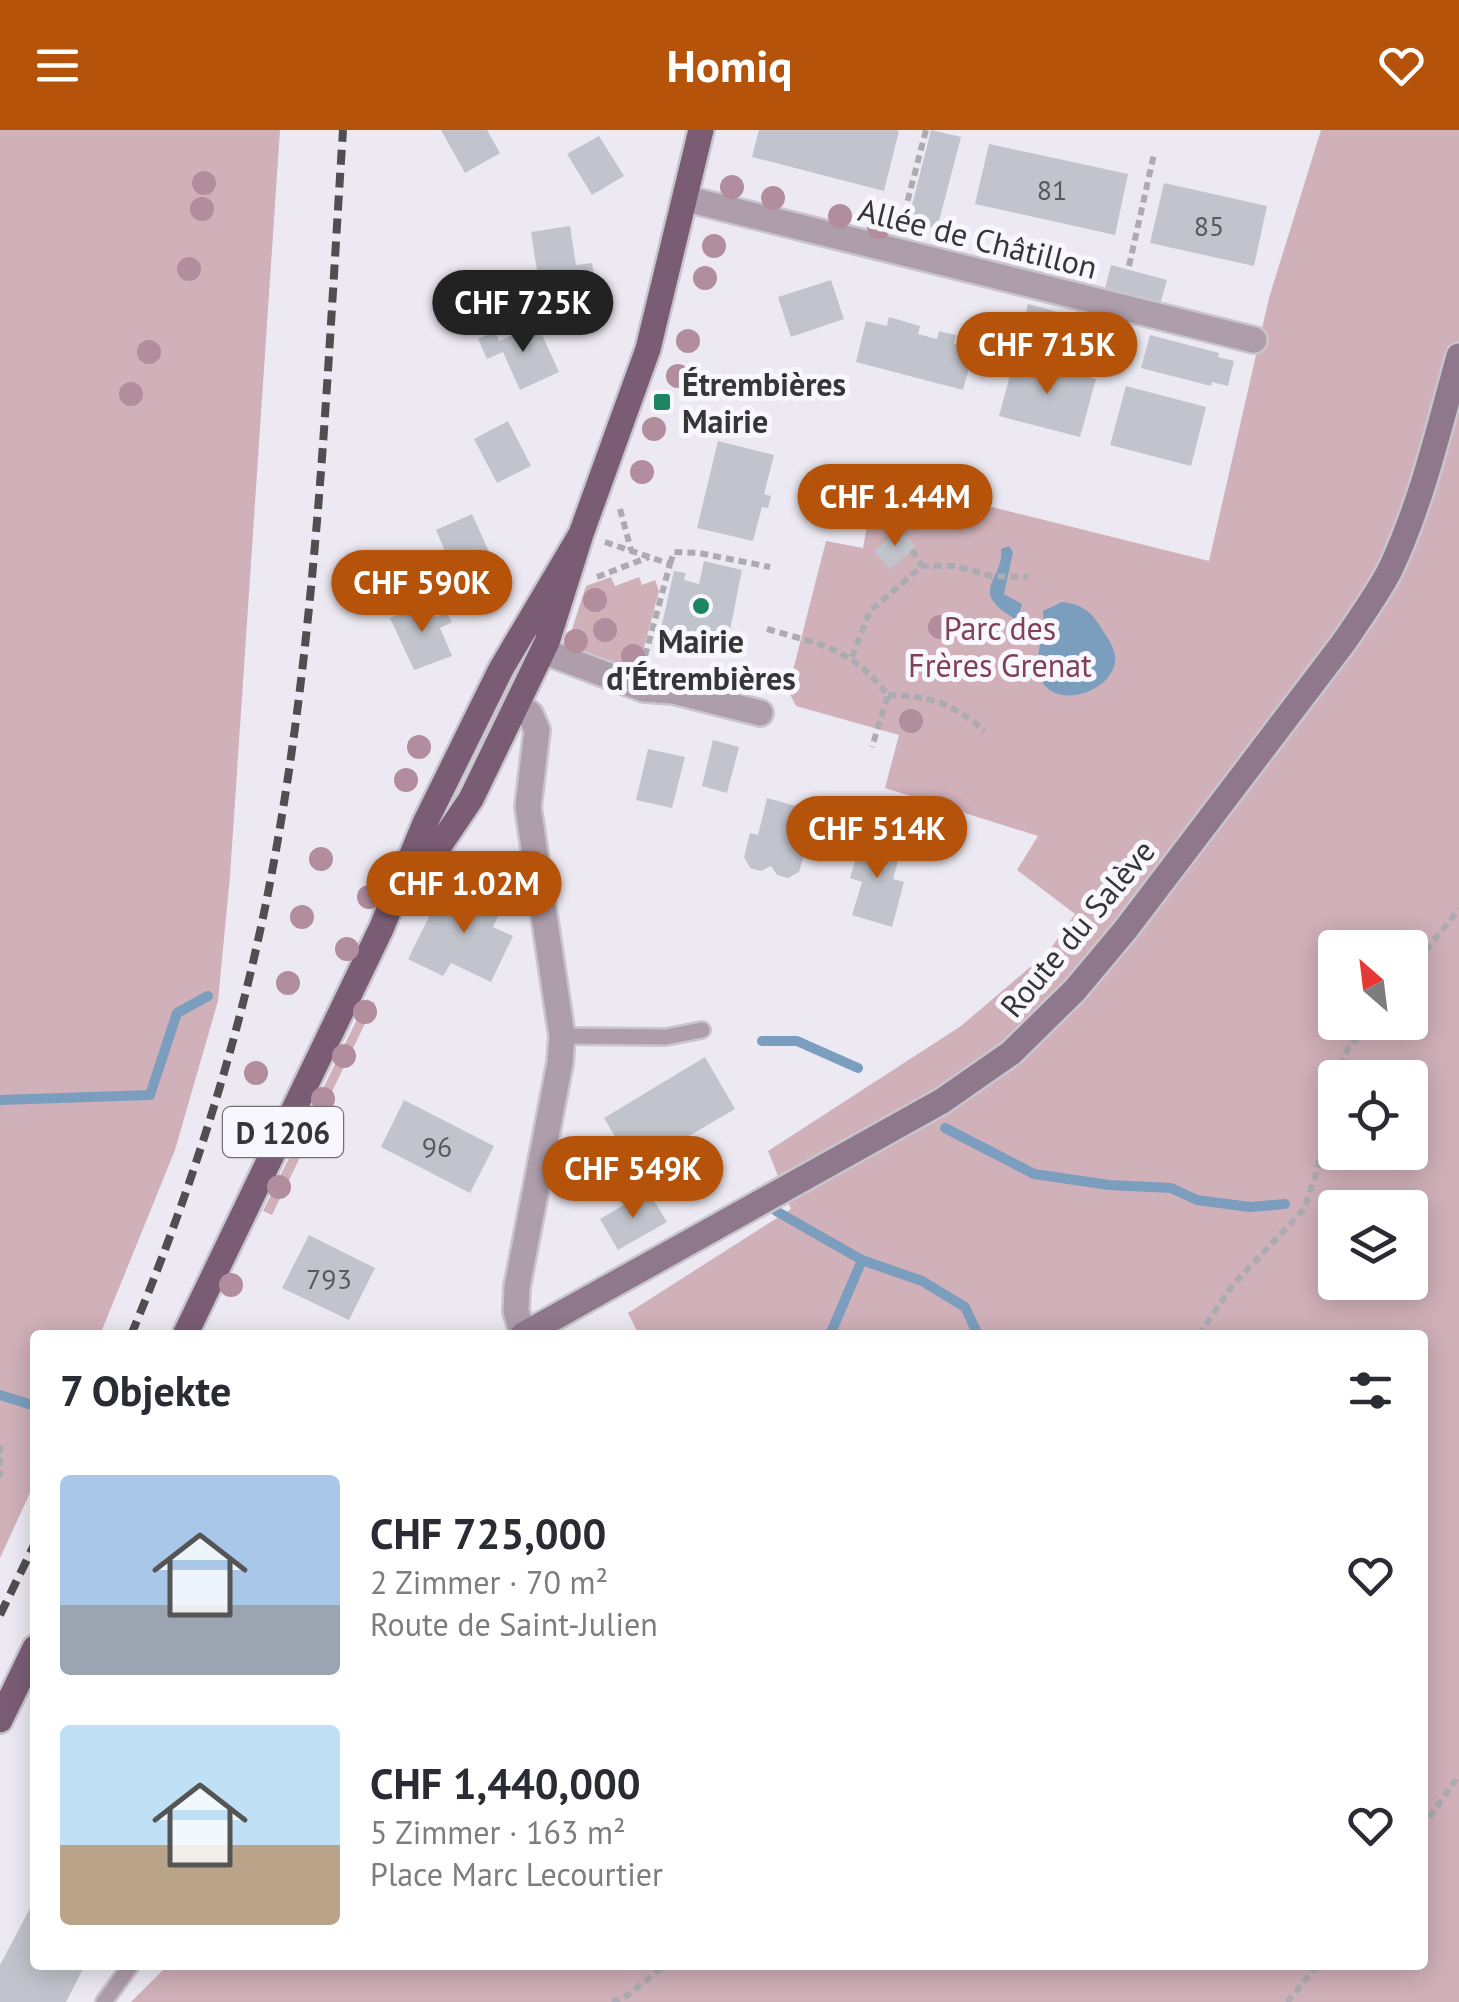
<!DOCTYPE html>
<html lang="de">
<meta charset="utf-8">
<style>
:root{--surface:#fff;--page:#f7f7f7;--text:#2b2b33;--muted:#7c7c81;--accent:#b45309}
body{margin:0;font-family:"PT Sans",sans-serif;background:var(--page);color:var(--text);height:100vh;display:flex;flex-direction:column;font-size:38px;white-space:nowrap}
*{box-sizing:border-box;margin:0}
p{font-size:32px;color:var(--muted)}
.icon{flex:none;width:55px;height:55px;fill:none;stroke:currentColor;stroke-width:2;stroke-linecap:round;stroke-linejoin:round}
.map{position:relative;flex:1;overflow:hidden}
.drawer{position:absolute;left:30px;top:1200px;width:1398px;height:640px;display:flex;flex-direction:column;background:var(--surface);border-radius:10px;box-shadow:0 5px 25px #0003}
.drawer>*{flex:none}
.needle{width:65px;rotate:332deg}
.tools{position:absolute;left:1318px;top:800px;display:grid;gap:20px}
.tools a{display:grid;place-items:center;width:110px;height:110px;border-radius:10px;background:var(--surface);box-shadow:0 5px 25px #0003;font-size:50px}
.price{position:absolute;translate:-50% -85px;padding:0 22px;border-radius:35px;background:var(--accent);color:#fff;font-size:32px;line-height:65px;filter:drop-shadow(0 2px 5px #0008)}
.price::after{content:'';position:absolute;left:50%;top:60px;width:30px;height:22px;margin-left:-15px;background:inherit;clip-path:polygon(0 0,100% 0,50% 100%)}
.price.active{background:#222;color:#fff}
ul{padding:0;list-style:none}
li{display:flex;align-items:center;gap:30px;height:250px;padding:0 30px}
li span{display:grid;place-items:center;flex:none;width:280px;height:200px;border-radius:10px;color:#555}
li>.icon{margin-inline-start:auto}
span .icon{width:120px;height:120px;fill:#fffc;stroke-width:1}
li b{font-size:42px}
h2{display:flex;justify-content:space-between;align-items:center;height:120px;padding:0 30px;font-size:42px}
header{display:flex;justify-content:space-between;align-items:center;height:130px;padding:0 30px;background:var(--accent);color:#fff;font-size:45px;font-weight:600}
.map>svg:first-child{display:block}
.green{fill:#d0b0b9;fill-rule:evenodd}
.water{fill:#7c9ebe}
.lines{fill:none;stroke-linecap:round;stroke-linejoin:round}
.stream{stroke:#7c9ebe;stroke-width:10}
.building{fill:#c2c4cd}
.lane-casing{stroke:#c8c5cd;stroke-width:20}
.street-casing{stroke:#c8c5cd;stroke-width:30}
.secondary-casing{stroke:#c8c5cd;stroke-width:30}
.primary-casing{stroke:#c8c5cd;stroke-width:30}
.path{stroke:#adabb2;stroke-width:6;stroke-dasharray:8 5;stroke-linecap:butt}
.lane{stroke:#ae9dab;stroke-width:15}
.street{stroke:#ae9dab;stroke-width:25}
.secondary{stroke:#8f788c;stroke-width:25}
.primary{stroke:#7a5d75;stroke-width:25}
.rail{stroke:#4f4e51;stroke-width:8;stroke-dasharray:15 8;stroke-linecap:butt}
.tree{fill:#b18d9d}
.poi-dot{fill:#1d8561;stroke:#f9f7fe;stroke-width:4}
.labels{text-anchor:middle;dominant-baseline:central;stroke-width:10;stroke-linejoin:round;paint-order:stroke}
.number-label{font-size:28px;fill:#59595d}
.shield{fill:#f9f7fe;stroke:#706f73;stroke-width:2.5}
.shield-label{font-size:30px;font-weight:bold;fill:#363538}
.street-label{font-size:32px;fill:#363538;stroke:#f9f7fe}
.poi-label{font-size:32px;font-weight:bold;fill:#363538;stroke:#f9f7fe;text-anchor:start}
.park-label{font-size:32px;fill:#804157;stroke:#f9f7fe}
</style>
<header><svg class="icon" aria-label="menu" viewBox="0 0 24 24"><path d="M4 6h16M4 12h16M4 18h16"/></svg>Homiq<svg class="icon" aria-label="heart" viewBox="0 0 24 24"><path d="M12 20l-8-8c-3-5 5-10 8-4 3-6 11-1 8 4z"/></svg></header>
<div class="map">
<svg width="1459" height="1872" viewBox="0 0 1459 1872">
<rect width="100%" height="100%" fill="#ece9f2"/>
<path class="green" d="M0,0H280L230,746L218,871L175,1020L100,1205H35V1352L0,1428Z
M1321,0H1459V1872H131L168,1835H1422V1205H639L628,1183L791,1079L768,1021L961,896L1049,821L1075,784L1017,740L1038,706L885,658L899,605L796,576L788,560L826,411L863,418L875,353L883,350L1209,431L1269,168ZM1335,818H1410V892H1335ZM1335,948H1410V1022H1335ZM1335,1078H1410V1152H1335Z
M611,447L615,456L639,447L642,455L655,450L659,461L637,544L566,518L586,456Z
M367,869L375,873L272,1085L263,1081Z"/>
<path class="water" d="M1009,416L1013,422L1004,464L1022,474L1019,486L1014,488C966,461 1005,449 1001,419Z
M1062,472C1080,474 1090,480 1100,496C1106,506 1117,519 1115,532C1111,564 1049,582 1039,544C1034,525 1046,501 1043,481Z"/>
<g class="lines">
<path class="stream" d="M762,911H797L858,938
M0,970L150,965L177,883L208,866
M945,998L1034,1044L1109,1055L1171,1058L1197,1070L1250,1077L1285,1074
M776,1081L862,1130L830,1205
M862,1130L922,1151L965,1177L978,1205
M0,1265L35,1276"/>
</g>
<path class="building" d="M441,0H487L500,23L465,43Z
M759,0H897L899,1L884,61L752,27Z
M931,0L961,7L937,99L908,91Z
M599,6L624,46L592,65L567,24Z
M989,14L1128,44L1115,105L975,74Z
M1164,53L1267,76L1254,136L1150,113Z
M570,96L576,135L592,133L595,151L540,160L531,102Z
M1111,135L1167,150L1159,178L1104,163Z
M831,150L844,189L791,207L778,167Z
M1028,174L1095,192L1086,224L1020,207Z
M889,187L920,196L918,204L937,209L939,201L956,205L954,214L974,219L963,260L856,232L866,191L887,196Z
M537,194L559,242L520,260L503,222L487,229L478,209L495,201L499,211Z
M1150,205L1219,223L1218,227L1234,231L1228,256L1212,252L1211,256L1141,238Z
M1015,227L1096,249L1080,307L999,286Z
M1126,256L1206,277L1191,336L1110,315Z
M508,291L531,336L497,353L474,309Z
M718,311L774,325L764,364L771,366L768,378L762,377L753,411L697,398Z
M861,359L874,362L870,380L857,377Z
M819,363L849,370L845,398L812,392Z
M472,384L494,433L457,449L436,400Z
M900,399L916,417L890,439L874,421Z
M704,431L742,440L727,515L661,498L674,441L686,443L684,450L699,454Z
M429,471L435,487L447,483L452,492L440,498L452,526L414,540L390,488Z
M713,610L739,617L727,663L702,656Z
M648,619L685,627L672,678L636,670Z
M767,668L814,681L809,700L804,698L799,716L804,725L799,742L788,748L777,745L771,736L761,741L750,738L744,727L750,703L758,705Z
M882,688L908,696L905,708L878,700Z
M863,705L902,717L893,749L904,752L892,797L852,785L862,752L850,748Z
M474,753L506,769L493,797L513,806L491,852L451,833L443,846L408,829L437,771L460,782Z
M705,927L735,979L634,1038L604,988Z
M404,970L494,1016L470,1063L381,1017Z
M648,1061L667,1092L618,1120L600,1089Z
M309,1105L375,1138L349,1190L282,1158Z
M35,1769V1835H85L66,1872H0V1835Z"/>
<g class="lines">
<defs>
<path id="lane" d="M562,906L666,907L702,900
M104,1872L131,1835"/>
<path id="street" d="M687,69L1254,210
M543,521L644,559L673,561L760,583
M517,575L530,584L537,600L528,677L562,906L560,933L517,1157L516,1181L523,1205"/>
<path id="secondary" d="M523,1205L942,971L1011,923L1075,860L1126,799L1344,512C1360,488 1377,465 1390,440C1422,372 1439,298 1459,226"/>
<path id="primary" d="M408,762L471,669L547,512L581,404L648,219L701,0
M185,1205L381,799L425,693L501,539L581,404
M0,1590L35,1518"/>
</defs>
<use href="#lane" class="lane-casing"/>
<use href="#street" class="street-casing"/>
<use href="#secondary" class="secondary-casing"/>
<use href="#primary" class="primary-casing"/>
<path class="path" d="M901,96L926,0
M1129,136L1154,24
M620,379L631,420
M605,412L670,434L644,530
M912,420L922,436
M670,434L674,422L699,423L770,437
M597,447L649,427
M767,499C825,516 848,516 888,565L872,617
M852,527L870,481L922,436H955L992,446L1028,447
M888,565C932,566 951,573 985,601
M1410,841L1459,779
M1336,948L1348,919L1370,892
M1199,1205L1232,1156L1304,1079L1316,1044L1335,950
M0,1315V1347
M1422,1698L1459,1645
M612,1872L628,1865L665,1835
M1287,1872L1318,1835"/>
<use href="#lane" class="lane"/>
<use href="#street" class="street"/>
<use href="#secondary" class="secondary"/>
<use href="#primary" class="primary"/>
<path class="rail" d="M131,1205C189,1067 236,920 266,773C317,519 326,258 343,0
M0,1485L35,1413"/>
</g>
<g class="tree">
<circle cx="204" cy="53" r="12"/>
<circle cx="732" cy="57" r="12"/>
<circle cx="773" cy="68" r="12"/>
<circle cx="202" cy="79" r="12"/>
<circle cx="840" cy="86" r="12"/>
<circle cx="879" cy="97" r="12"/>
<circle cx="714" cy="116" r="12"/>
<circle cx="189" cy="139" r="12"/>
<circle cx="705" cy="148" r="12"/>
<circle cx="688" cy="211" r="12"/>
<circle cx="149" cy="222" r="12"/>
<circle cx="678" cy="246" r="12"/>
<circle cx="131" cy="264" r="12"/>
<circle cx="654" cy="299" r="12"/>
<circle cx="642" cy="342" r="12"/>
<circle cx="595" cy="470" r="12"/>
<circle cx="940" cy="497" r="12"/>
<circle cx="605" cy="500" r="12"/>
<circle cx="576" cy="511" r="12"/>
<circle cx="633" cy="526" r="12"/>
<circle cx="911" cy="591" r="12"/>
<circle cx="419" cy="617" r="12"/>
<circle cx="406" cy="650" r="12"/>
<circle cx="321" cy="729" r="12"/>
<circle cx="369" cy="767" r="12"/>
<circle cx="302" cy="787" r="12"/>
<circle cx="347" cy="819" r="12"/>
<circle cx="288" cy="853" r="12"/>
<circle cx="365" cy="882" r="12"/>
<circle cx="344" cy="926" r="12"/>
<circle cx="256" cy="943" r="12"/>
<circle cx="323" cy="969" r="12"/>
<circle cx="302" cy="1011" r="12"/>
<circle cx="279" cy="1057" r="12"/>
<circle cx="231" cy="1155" r="12"/>
</g>
<g class="poi-dot">
<rect x="652" y="262" width="20" height="20" rx="5"/>
<circle cx="701" cy="476" r="10"/>
</g>
<g class="labels">
<g class="number-label">
<text x="1052" y="59">81</text>
<text x="1209" y="95">85</text>
<text x="437" y="1016">96</text>
<text x="329" y="1148">793</text>
</g>
<rect class="shield" x="223" y="977" width="120" height="50" rx="8"/>
<g class="shield-label">
<text x="283" y="1002">D 1206</text>
</g>
<g class="street-label">
<text transform="translate(978 108) rotate(14)">Allée de Châtillon</text>
<text transform="translate(1077 798) rotate(-50)">Route du Salève</text>
</g>
<g class="poi-label">
<text x="682" y="254">Étrembières<tspan x="682" dy="37">Mairie</tspan></text>
<text x="701" y="511" text-anchor="middle">Mairie<tspan x="701" dy="37">d'Étrembières</tspan></text>
</g>
<g class="park-label">
<text x="1000" y="498">Parc des<tspan x="1000" dy="37">Frères Grenat</tspan></text>
</g>
</g>
</svg>
<div class="tools">
<a><svg class="needle" viewBox="-14 -14 28 28"><path d="M0-13l5 13h-10z" fill="#e53935"/><path d="M0 13l5-13h-10z" fill="#7c7c81"/></svg></a>
<a><svg class="icon" aria-label="locate" viewBox="0 0 24 24"><circle cx="12" cy="12" r="6"/><path d="M12 2v4M12 18v4M2 12h4M18 12h4"/></svg></a>
<a><svg class="icon" aria-label="layers" viewBox="0 0 24 24"><path d="M12 4l9 5-9 5-9-5zM3 14l9 5 9-5"/></svg></a>
</div>
<b class="price active" style="left:523px;top:225px">CHF 725K</b>
<b class="price" style="left:1047px;top:267px">CHF 715K</b>
<b class="price" style="left:895px;top:419px">CHF 1.44M</b>
<b class="price" style="left:422px;top:505px">CHF 590K</b>
<b class="price" style="left:877px;top:751px">CHF 514K</b>
<b class="price" style="left:464px;top:806px">CHF 1.02M</b>
<b class="price" style="left:633px;top:1091px">CHF 549K</b>
<section class="drawer">
<h2>7 Objekte<svg class="icon" aria-label="filters" viewBox="0 0 24 24"><path d="M4 7h16M4 17h16"/><circle cx="9" cy="7" r="2"/><circle cx="15" cy="17" r="2"/></svg></h2>
<ul>
<li><span style="background:linear-gradient(#a9c7e8 65%,#9aa5b1 0)"><svg class="icon" aria-label="home" viewBox="0 0 24 24"><path d="M3 11l9-7 9 7M6 9v11h12V9"/></svg></span><div><b>CHF 725,000</b><p>2 Zimmer · 70 m²</p><p>Route de Saint-Julien</p></div><svg class="icon" aria-label="heart" viewBox="0 0 24 24"><path d="M12 20l-8-8c-3-5 5-10 8-4 3-6 11-1 8 4z"/></svg></li>
<li><span style="background:linear-gradient(#bfe0f5 60%,#b9a48a 0)"><svg class="icon" aria-label="home" viewBox="0 0 24 24"><path d="M3 11l9-7 9 7M6 9v11h12V9"/></svg></span><div><b>CHF 1,440,000</b><p>5 Zimmer · 163 m²</p><p>Place Marc Lecourtier</p></div><svg class="icon" aria-label="heart" viewBox="0 0 24 24"><path d="M12 20l-8-8c-3-5 5-10 8-4 3-6 11-1 8 4z"/></svg></li>
</ul>
</section>
</div>
